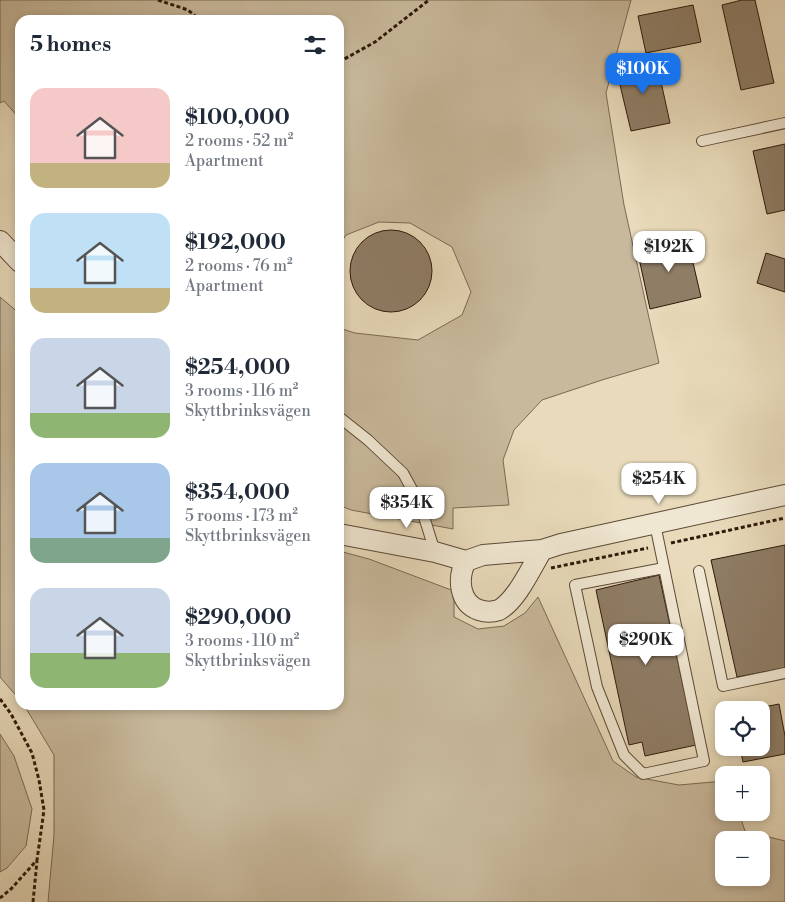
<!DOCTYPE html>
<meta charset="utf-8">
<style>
:root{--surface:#fff;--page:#f2f2f3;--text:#1f2937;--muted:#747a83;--accent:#1a73e8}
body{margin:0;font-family:"Libre Bodoni",serif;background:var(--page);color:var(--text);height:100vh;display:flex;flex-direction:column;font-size:19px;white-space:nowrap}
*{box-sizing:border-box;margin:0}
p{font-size:16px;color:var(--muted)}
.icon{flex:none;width:28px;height:28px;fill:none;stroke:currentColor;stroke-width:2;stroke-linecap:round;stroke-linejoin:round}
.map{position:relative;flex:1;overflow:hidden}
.side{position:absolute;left:15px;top:15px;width:329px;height:695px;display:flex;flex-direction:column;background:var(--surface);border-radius:15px;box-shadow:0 2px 8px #0003}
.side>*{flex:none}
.fabs{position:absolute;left:715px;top:701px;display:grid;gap:10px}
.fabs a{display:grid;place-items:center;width:55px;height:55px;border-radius:10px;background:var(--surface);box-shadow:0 2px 8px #0003;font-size:25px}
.price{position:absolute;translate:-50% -42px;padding:0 11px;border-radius:10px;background:#fff;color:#222;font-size:16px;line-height:32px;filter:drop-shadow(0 1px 2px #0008)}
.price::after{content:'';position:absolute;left:50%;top:30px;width:15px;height:11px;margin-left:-8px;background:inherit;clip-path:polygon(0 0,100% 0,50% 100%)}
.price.current{background:var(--accent);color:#fff}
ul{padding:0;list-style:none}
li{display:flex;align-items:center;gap:15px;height:125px;padding:0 15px}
li span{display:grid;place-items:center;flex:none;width:140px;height:100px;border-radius:15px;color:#555}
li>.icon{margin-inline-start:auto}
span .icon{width:60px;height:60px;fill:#fffc;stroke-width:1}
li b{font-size:21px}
h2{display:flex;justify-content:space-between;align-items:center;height:60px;padding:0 15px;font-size:21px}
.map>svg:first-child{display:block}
.green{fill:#c8b99c;stroke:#7b6953;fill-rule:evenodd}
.building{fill:#8f7d66;stroke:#2e190a}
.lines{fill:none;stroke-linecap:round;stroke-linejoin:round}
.service-casing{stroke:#5c4936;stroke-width:12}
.minor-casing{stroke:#5c4936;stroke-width:22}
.path{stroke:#2e190a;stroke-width:3;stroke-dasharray:4 2.5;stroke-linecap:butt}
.service{stroke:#f0e7d2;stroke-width:10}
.minor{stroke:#f0e7d2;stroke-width:20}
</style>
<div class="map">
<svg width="785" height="902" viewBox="0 0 785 902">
<rect width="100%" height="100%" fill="#e8daba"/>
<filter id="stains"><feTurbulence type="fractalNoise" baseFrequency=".004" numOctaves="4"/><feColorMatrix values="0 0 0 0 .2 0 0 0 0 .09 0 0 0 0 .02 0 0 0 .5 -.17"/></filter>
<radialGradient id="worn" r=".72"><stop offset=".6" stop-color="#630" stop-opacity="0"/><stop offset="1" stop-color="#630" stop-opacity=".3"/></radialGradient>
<path class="green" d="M0,0H631L606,93L624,205L659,363L602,380L542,400L514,430L503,460L509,505L453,508V529L351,510L339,505V328L355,333L418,340L462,315L471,292L452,247L410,223L379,222L346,235L339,246V20H20V119L4,101L0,103Z
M0,297L20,314V700L0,677Z
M339,551L369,559L454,591V617L478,629L504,626L525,613L538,597L613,761L636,777L679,785L724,781V812L739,813L745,831L785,841V902H48L54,835V755L24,705H339ZM724,840H761V878H724Z
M0,734L14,756L32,809L26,846L7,868L0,872Z"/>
<path class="building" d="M742,0H755L774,83L741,90L722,5Z
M693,5L701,42L646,53L638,16Z
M656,59L670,123L631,131L616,68Z
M785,144V210L767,214L753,151Z
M350 271a41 41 0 1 1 82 0a41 41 0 1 1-82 0Z
M687,237L701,297L650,309L637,249Z
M766,253L785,259V292L757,283Z
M785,545V668L737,677L711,560Z
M659,575L696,745L645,756L642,742L629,745L596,590Z
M779,704L785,736V754L743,762L740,748H761V710H749Z"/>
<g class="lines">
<defs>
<path id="service" d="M702,141L785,123
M339,417L368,440L403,473L420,504L435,552
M655,524L704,761L643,774L624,755L597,687L575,585L664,568
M699,571L723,686L785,673"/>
<path id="minor" d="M0,241L20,262
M339,534L435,552L466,561
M542,550C531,568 517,600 499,610C493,612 485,612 479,610C459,603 457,578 466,561L483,555L542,550L561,544L785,495"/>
</defs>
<use href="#service" class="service-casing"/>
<use href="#minor" class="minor-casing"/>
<path class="path" d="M158,0L188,10L200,20
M339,62L375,42L429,0
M671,543L785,518
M551,568L648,548
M0,699L11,714L32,753L39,780L44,810L37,860L11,889L0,898
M33,902L37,861"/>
<use href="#service" class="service"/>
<use href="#minor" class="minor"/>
</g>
<rect width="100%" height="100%" filter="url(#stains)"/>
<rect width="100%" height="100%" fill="url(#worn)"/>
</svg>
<div class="fabs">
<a><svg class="icon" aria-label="locate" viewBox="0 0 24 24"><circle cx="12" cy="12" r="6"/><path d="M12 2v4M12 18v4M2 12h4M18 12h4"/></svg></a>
<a>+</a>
<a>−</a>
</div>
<b class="price current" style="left:643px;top:95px">$100K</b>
<b class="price" style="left:669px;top:273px">$192K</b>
<b class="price" style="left:659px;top:505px">$254K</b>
<b class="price" style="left:407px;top:529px">$354K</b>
<b class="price" style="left:646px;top:666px">$290K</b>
<section class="side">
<h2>5 homes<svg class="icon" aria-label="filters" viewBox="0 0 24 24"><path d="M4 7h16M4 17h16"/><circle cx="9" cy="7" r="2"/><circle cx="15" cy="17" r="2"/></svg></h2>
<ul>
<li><span style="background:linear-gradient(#f6c9c9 75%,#c2b280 0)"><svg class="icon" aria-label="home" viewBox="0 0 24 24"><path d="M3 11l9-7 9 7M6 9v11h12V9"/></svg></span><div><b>$100,000</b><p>2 rooms · 52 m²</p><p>Apartment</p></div></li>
<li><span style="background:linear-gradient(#bfe0f5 75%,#c2b280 0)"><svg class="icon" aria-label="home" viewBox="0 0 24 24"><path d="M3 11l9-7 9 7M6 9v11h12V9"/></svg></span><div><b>$192,000</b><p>2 rooms · 76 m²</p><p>Apartment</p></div></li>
<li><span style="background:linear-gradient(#c9d6e8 75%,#8fb573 0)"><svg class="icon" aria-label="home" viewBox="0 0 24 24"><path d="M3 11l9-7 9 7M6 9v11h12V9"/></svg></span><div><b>$254,000</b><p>3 rooms · 116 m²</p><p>Skyttbrinksvägen</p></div></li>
<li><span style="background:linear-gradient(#a9c7e8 75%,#7fa58c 0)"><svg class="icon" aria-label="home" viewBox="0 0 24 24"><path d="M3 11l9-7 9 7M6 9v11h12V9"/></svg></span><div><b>$354,000</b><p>5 rooms · 173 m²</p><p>Skyttbrinksvägen</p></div></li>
<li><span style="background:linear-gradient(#c9d6e8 65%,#8fb573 0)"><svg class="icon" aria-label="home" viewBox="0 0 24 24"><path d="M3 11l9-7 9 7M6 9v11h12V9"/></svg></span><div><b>$290,000</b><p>3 rooms · 110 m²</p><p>Skyttbrinksvägen</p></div></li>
</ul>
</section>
</div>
